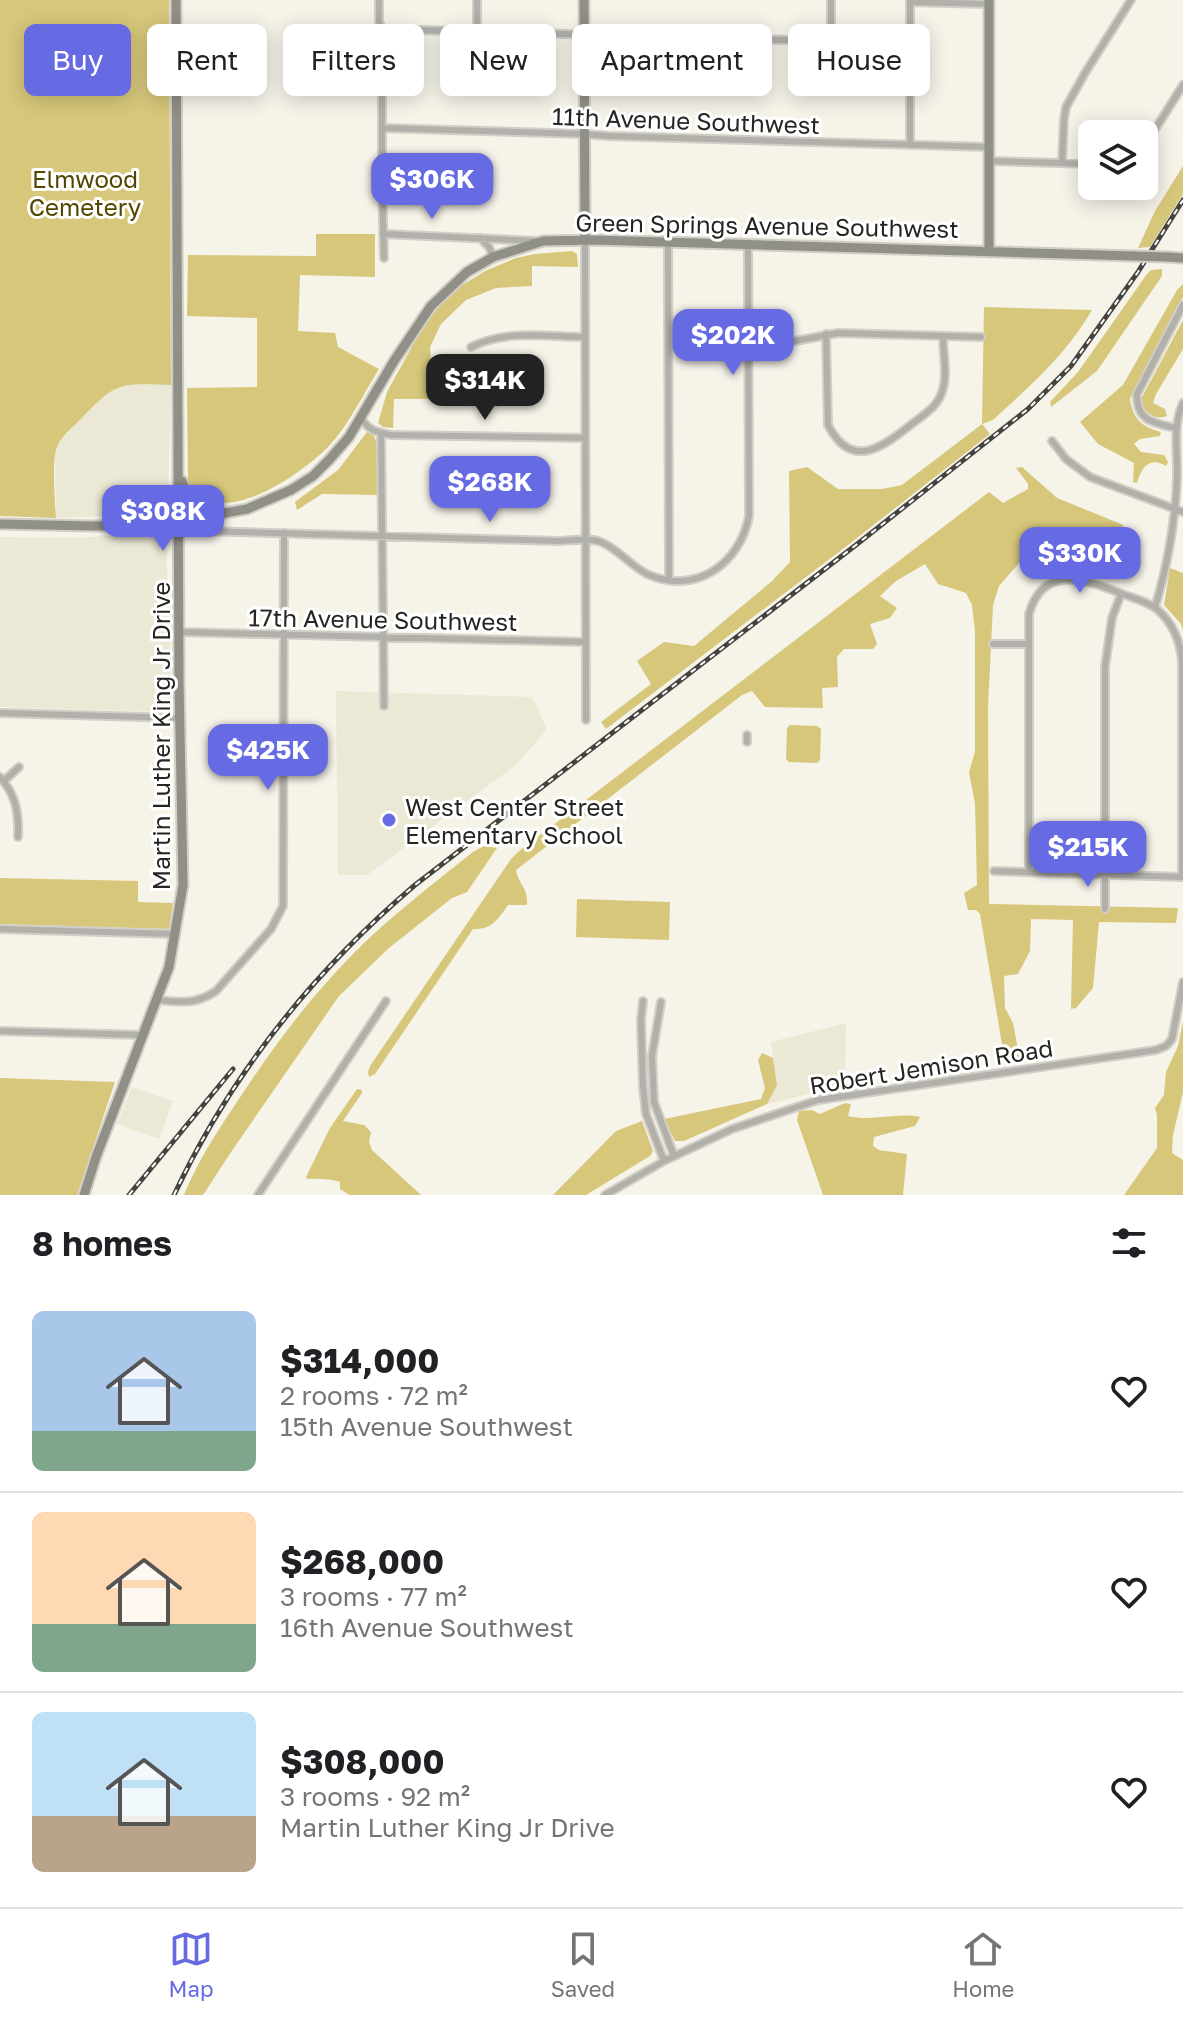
<!DOCTYPE html>
<meta charset="utf-8">
<style>
:root{--surface:#fff;--page:#f6f6f6;--text:#202124;--muted:#757577;--line:#e0e0e0;--accent:#666ae3}
body{margin:0;font-family:"Golos Text",sans-serif;background:var(--page);color:var(--text);height:100vh;display:flex;flex-direction:column;font-size:30px;white-space:nowrap}
*{box-sizing:border-box;margin:0}
p{font-size:26px;color:var(--muted)}
.icon{flex:none;width:44px;height:44px;fill:none;stroke:currentColor;stroke-width:2;stroke-linecap:round;stroke-linejoin:round}
.map{position:relative;height:1195px;overflow:hidden}
.details{display:flex;flex-direction:column;background:var(--surface);flex:1}
.details>*{flex:none}
.hud{position:absolute;left:24px;top:24px;width:1136px;height:72px;display:flex;gap:16px}
.buttons{position:absolute;left:1078px;top:120px;display:grid;gap:16px}
.buttons a{display:grid;place-items:center;width:80px;height:80px;border-radius:12px;background:var(--surface);box-shadow:0 4px 20px #0003;font-size:40px}
.price{position:absolute;translate:-50% -68px;padding:0 18px;border-radius:16px;background:var(--accent);color:#fff;font-size:26px;line-height:52px;filter:drop-shadow(0 2px 4px #0008)}
.price::after{content:'';position:absolute;left:50%;top:48px;width:24px;height:18px;margin-left:-12px;background:inherit;clip-path:polygon(0 0,100% 0,50% 100%)}
.price.on{background:#222;color:#fff}
ul{padding:0;list-style:none}
li{display:flex;align-items:center;gap:24px;height:200px;padding:0 32px}
li+li{border-top:2px solid var(--line)}
li span{display:grid;place-items:center;flex:none;width:224px;height:160px;border-radius:12px;color:#555}
li>.icon{margin-inline-start:auto}
span .icon{width:96px;height:96px;fill:#fffc;stroke-width:1}
li b{font-size:34px}
h2{display:flex;justify-content:space-between;align-items:center;height:96px;padding:0 32px;font-size:34px}
.tag{padding:0 28px;border-radius:12px;background:var(--surface);box-shadow:0 4px 20px #0003;font-size:28px;line-height:72px}
.tag.on{background:var(--accent);color:#fff}
.tabs{display:flex;justify-content:space-around;align-items:center;height:112px;border-top:2px solid var(--line);background:var(--surface);font-size:22px;color:var(--muted)}
.tabs a{display:grid;justify-items:center;gap:4px}
.tabs .on{color:var(--accent)}
.map>svg:first-child{display:block}
.built{fill:#ebe8d5}
.green{fill:#d7c77b}
.lines{fill:none;stroke-linecap:round;stroke-linejoin:round}
.street-casing{stroke:#d1cec5;stroke-width:10}
.secondary-casing{stroke:#d1cec5;stroke-width:13}
.street{stroke:#b1b0ab;stroke-width:6}
.secondary{stroke:#908f88;stroke-width:9}
.rail-casing{stroke:#44433f;stroke-width:5}
.rail{stroke:#fff;stroke-width:2;stroke-dasharray:6;stroke-linecap:butt}
.secondary-bridge-casing{stroke:#d1cec5;stroke-width:13;stroke-linecap:butt}
.secondary-bridge{stroke:#908f88;stroke-width:9}
.poi-dot{fill:#666ae3;stroke:#fff;stroke-width:3}
.labels{text-anchor:middle;dominant-baseline:central;stroke-width:6;stroke-linejoin:round;paint-order:stroke}
.street-label{font-size:24px;fill:#262522;stroke:#fff}
.park-label{font-size:24px;fill:#534700;stroke:#fff}
.poi-label{font-size:24px;fill:#262522;stroke:#fff;text-anchor:start}
</style>
<div class="map">
<svg width="1183" height="1195" viewBox="0 0 1183 1195">
<rect width="100%" height="100%" fill="#f6f3e9"/>
<path class="built" d="M132,384L171,385L168,501L166,507L157,514L56,518L55,452L60,441L103,396L115,388Z
M158,533L163,535L166,539L172,708L166,712L0,707V537L74,538Z
M336,691L532,697L547,729L516,765L367,875H338Z
M846,1023L845,1085L767,1104L777,1084L771,1042Z
M132,1087L173,1101L159,1139L117,1124Z"/>
<path class="green" d="M0,0H169L171,385C117,383 116,382 79,421C71,429 59,438 56,450C52,463 55,502 56,518L0,516Z
M1183,166V194L1150,247L1138,248L1155,211Z
M316,234H375V277L300,275L298,331L335,333L338,347L379,369C364,393 348,426 329,446C301,475 216,534 188,483L187,388L257,387V318L187,316L188,255L316,256Z
M572,251L577,254L578,267L532,266V286L496,288L466,300L441,324L430,347L431,366L440,383V399H394L393,428L383,427L378,423L387,392L426,321L439,304L461,286L485,271L516,258L535,254Z
M1162,269V276L1097,371L1051,407L1050,402L1078,372L1147,274L1151,270Z
M1183,284V297L1130,399C1133,419 1142,427 1161,432L1160,436L1140,439L1134,444L1141,452L1164,455L1168,462L1166,466C1149,456 1141,468 1137,483L1133,482L1134,463L1098,444L1080,422L1123,385L1177,290Z
M984,307L1092,310C1065,356 1032,384 993,420L982,424L990,434L848,545L606,729L601,722L651,684L637,661L664,642L694,646L772,581L790,562L789,471L807,467L838,489H882L902,485L982,424Z
M1183,320V349L1156,394L1153,403L1165,409L1167,416C1156,420 1150,415 1142,407L1141,399Z
M367,432L374,436L377,444V495L322,494L297,510L295,502L338,470Z
M1022,467L1057,498L1121,524L1133,536V548L1127,562L1073,544L1044,545L1026,555L999,586L993,605L988,707L989,904L1178,908L1176,923L1099,922L1093,988L1076,1008L1071,1009L1073,920L1031,919L1030,951L1018,974L1004,976L1005,1008L1013,1023L1020,1060L1005,1062L980,914L976,910H968L964,893L977,885L975,804L969,772L975,752V631L972,605L966,593L938,584L925,564L896,581L880,596L897,608L890,618L870,624L877,644L873,649H844L837,657L838,687L822,688L823,708L765,707L752,691L742,695L516,870C519,886 528,886 527,905H508C498,919 492,930 473,929L375,1074L369,1077L368,1072L370,1066L511,859L518,852L989,492L1003,503L1028,489V484L1016,468Z
M1170,568L1183,573V631L1181,624L1164,605Z
M790,725L817,726L821,729L820,760L817,763L789,762L786,759L787,728Z
M484,846L497,848L467,892L452,898L389,948L339,996L229,1155L203,1195H184C197,1163 216,1133 235,1105C270,1051 307,1001 352,955C389,917 432,885 473,852Z
M0,878L138,881V902L173,903L169,929L0,924Z
M577,899L670,902L669,940L576,937Z
M1183,1021V1092L1173,1135L1172,1153L1183,1160V1195H1124L1157,1148V1115L1155,1108L1164,1095L1166,1072L1178,1046Z
M762,1053L773,1058L777,1085L767,1104L684,1141H675L664,1119L761,1099L765,1088L758,1060Z
M0,1078L115,1082L77,1195H0Z
M357,1089L362,1090V1093L343,1121L364,1125L371,1132L369,1142L372,1150L421,1195H350L340,1189V1182C333,1179 315,1178 307,1179L306,1177L330,1128Z
M845,1103L851,1104L848,1116C872,1122 896,1112 920,1117L915,1126L874,1137L873,1146L879,1150L907,1154L903,1195H823L797,1120L799,1111L812,1110L820,1114Z
M642,1121L653,1151L650,1156L586,1195H553L616,1131Z"/>
<g class="lines">
<defs>
<path id="street" d="M379,0V22L382,29V183L384,258
M477,0V32
M831,0V52
M910,0V145
M910,2L989,4
M382,29L788,40L831,52L910,58
M382,128L584,134L608,136L989,147
M1144,147L1183,85
M989,161L1092,164
M1062,163L1064,119L1066,107L1085,73L1131,0
M383,234L535,241
M480,238L489,247L493,257
M585,239L586,720
M668,242L669,580
M826,334L828,425C852,472 884,446 913,423C925,414 937,407 942,392C948,376 943,354 943,336
M748,342H790L838,333L981,337
M471,347C507,329 546,337 585,337
M361,417C368,431 377,432 391,435L585,438
M1175,428C1154,423 1136,421 1137,394L1183,305
M381,433L384,706
M1052,441L1066,459L1090,477L1183,512
M203,531L558,541C571,541 589,537 601,542C618,549 631,566 647,574C695,596 740,564 749,516L748,245
M1155,607C1167,569 1176,517 1177,477C1178,451 1172,428 1183,403
M179,632L586,642
M993,644H1028
M0,713L180,718
M747,735V742
M0,777C16,795 19,813 18,837
M4,781L19,767
M994,871L1183,877
M1029,872V614C1043,564 1084,579 1120,593C1132,598 1150,602 1159,611C1173,624 1180,641 1182,660V877
M1105,909V667L1112,618L1121,594
M0,929L176,934
M157,1000C182,1002 195,1005 216,991L271,929L283,906L284,533
M643,1001L641,1020L643,1086L646,1114L664,1161
M661,1002L652,1056L654,1102L674,1156
M0,1031L142,1035
M258,1195L386,1001
M605,1195L664,1161L732,1129L818,1100L1156,1050L1166,1046L1172,1039L1183,982"/>
<path id="secondary" d="M584,0L585,239
M989,0V251
M1168,257L1183,258
M182,481C188,499 199,507 216,512
M0,524L92,526L159,525L247,509L291,490L313,476L329,460L349,437L394,361L431,306L467,272L493,257L543,241L595,240L1133,256
M84,1195L96,1157L169,967L183,885L179,682L176,0"/>
</defs>
<use href="#street" class="street-casing"/>
<use href="#secondary" class="secondary-casing"/>
<use href="#street" class="street"/>
<use href="#secondary" class="secondary"/>
<defs>
<path id="rail" d="M129,1195L233,1069
M174,1195C231,1074 314,971 415,885L856,545L1028,409L1071,366L1138,272L1183,200"/>
</defs>
<use href="#rail" class="rail-casing"/>
<use href="#rail" class="rail"/>
<defs>
<path id="secondary-bridge" d="M1133,256L1168,257"/>
</defs>
<use href="#secondary-bridge" class="secondary-bridge-casing"/>
<use href="#secondary-bridge" class="secondary-bridge"/>
</g>
<circle class="poi-dot" cx="389" cy="820" r="8"/>
<g class="labels">
<g class="street-label">
<text transform="translate(686 120) rotate(2)">11th Avenue Southwest</text>
<text transform="translate(767 225) rotate(1)">Green Springs Avenue Southwest</text>
<text transform="translate(383 619) rotate(1)">17th Avenue Southwest</text>
<text transform="translate(160 736) rotate(-90)">Martin Luther King Jr Drive</text>
<text transform="translate(931 1066) rotate(-9)">Robert Jemison Road</text>
</g>
<g class="park-label">
<text x="85" y="178">Elmwood<tspan x="85" dy="28">Cemetery</tspan></text>
</g>
<g class="poi-label">
<text x="405" y="806">West Center Street<tspan x="405" dy="28">Elementary School</tspan></text>
</g>
</g>
</svg>
<div class="buttons">
<a><svg class="icon" aria-label="layers" viewBox="0 0 24 24"><path d="M12 4l9 5-9 5-9-5zM3 14l9 5 9-5"/></svg></a>
</div>
<b class="price" style="left:432px;top:221px">$306K</b>
<b class="price" style="left:733px;top:377px">$202K</b>
<b class="price on" style="left:485px;top:422px">$314K</b>
<b class="price" style="left:490px;top:524px">$268K</b>
<b class="price" style="left:163px;top:553px">$308K</b>
<b class="price" style="left:1080px;top:595px">$330K</b>
<b class="price" style="left:268px;top:792px">$425K</b>
<b class="price" style="left:1088px;top:889px">$215K</b>
<div class="hud">
<a class="tag on">Buy</a>
<a class="tag">Rent</a>
<a class="tag">Filters</a>
<a class="tag">New</a>
<a class="tag">Apartment</a>
<a class="tag">House</a>
</div>
</div>
<section class="details">
<h2>8 homes<svg class="icon" aria-label="filters" viewBox="0 0 24 24"><path d="M4 7h16M4 17h16"/><circle cx="9" cy="7" r="2"/><circle cx="15" cy="17" r="2"/></svg></h2>
<ul>
<li><span style="background:linear-gradient(#a9c7e8 75%,#7fa58c 0)"><svg class="icon" aria-label="home" viewBox="0 0 24 24"><path d="M3 11l9-7 9 7M6 9v11h12V9"/></svg></span><div><b>$314,000</b><p>2 rooms · 72 m²</p><p>15th Avenue Southwest</p></div><svg class="icon" aria-label="heart" viewBox="0 0 24 24"><path d="M12 20l-8-8c-3-5 5-10 8-4 3-6 11-1 8 4z"/></svg></li>
<li><span style="background:linear-gradient(#ffd9b3 70%,#7fa58c 0)"><svg class="icon" aria-label="home" viewBox="0 0 24 24"><path d="M3 11l9-7 9 7M6 9v11h12V9"/></svg></span><div><b>$268,000</b><p>3 rooms · 77 m²</p><p>16th Avenue Southwest</p></div><svg class="icon" aria-label="heart" viewBox="0 0 24 24"><path d="M12 20l-8-8c-3-5 5-10 8-4 3-6 11-1 8 4z"/></svg></li>
<li><span style="background:linear-gradient(#bfe0f5 65%,#b9a48a 0)"><svg class="icon" aria-label="home" viewBox="0 0 24 24"><path d="M3 11l9-7 9 7M6 9v11h12V9"/></svg></span><div><b>$308,000</b><p>3 rooms · 92 m²</p><p>Martin Luther King Jr Drive</p></div><svg class="icon" aria-label="heart" viewBox="0 0 24 24"><path d="M12 20l-8-8c-3-5 5-10 8-4 3-6 11-1 8 4z"/></svg></li>
</ul>
</section>
<nav class="tabs">
<a class="on"><svg class="icon" aria-label="map" viewBox="0 0 24 24"><path d="M3 6l6-2 6 2 6-2v14l-6 2-6-2-6 2zM9 4v14M15 6v14"/></svg>Map</a>
<a><svg class="icon" aria-label="saved" viewBox="0 0 24 24"><path d="M7 4h10v16l-5-4-5 4z"/></svg>Saved</a>
<a><svg class="icon" aria-label="home" viewBox="0 0 24 24"><path d="M3 11l9-7 9 7M6 9v11h12V9"/></svg>Home</a>
</nav>
